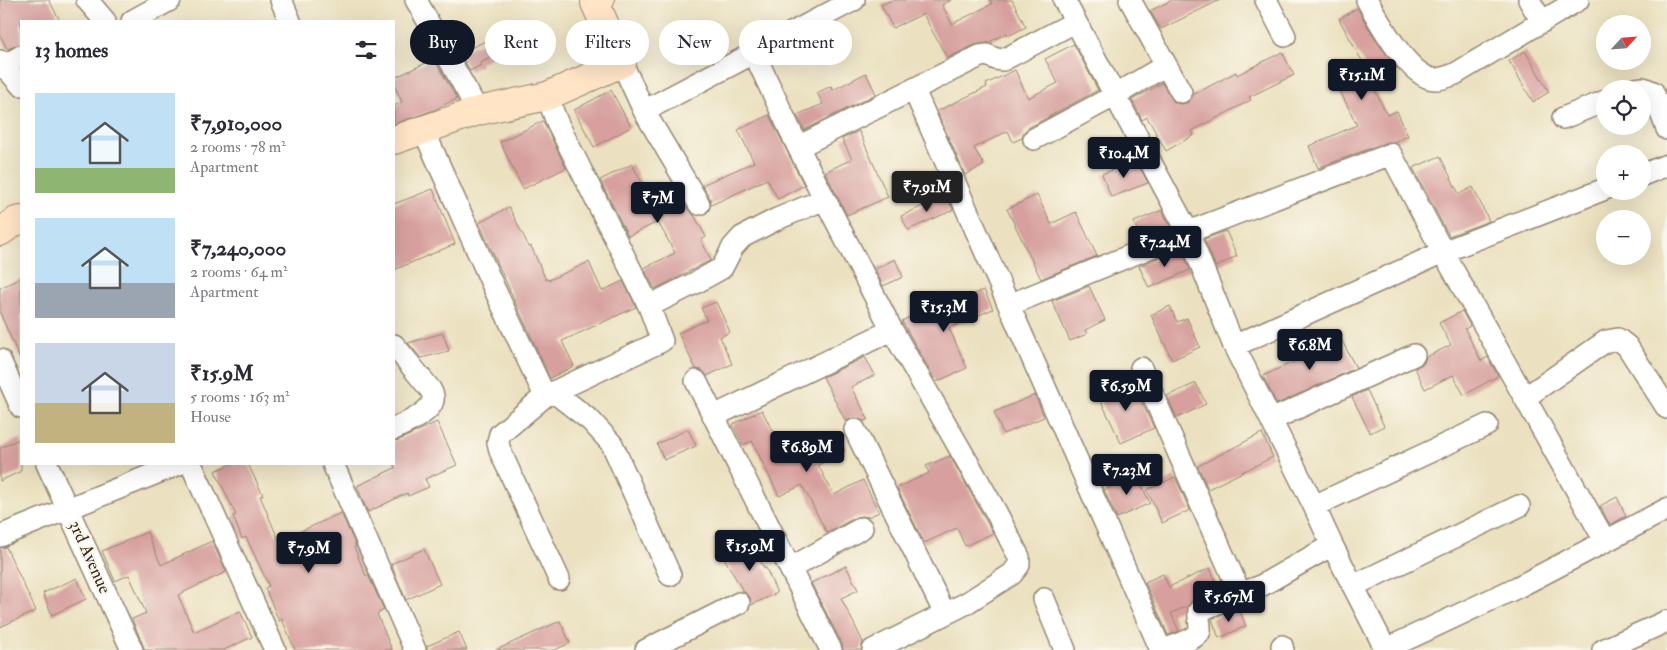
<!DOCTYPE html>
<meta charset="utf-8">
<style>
:root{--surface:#fff;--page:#f2f2f3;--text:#2b2b33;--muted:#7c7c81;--accent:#111827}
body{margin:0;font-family:"IM FELL Double Pica",serif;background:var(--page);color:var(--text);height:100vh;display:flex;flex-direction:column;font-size:19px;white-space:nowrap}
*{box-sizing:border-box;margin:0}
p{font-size:16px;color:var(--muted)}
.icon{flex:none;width:28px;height:28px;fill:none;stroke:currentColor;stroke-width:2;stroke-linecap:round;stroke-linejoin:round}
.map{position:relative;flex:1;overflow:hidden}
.panel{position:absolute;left:20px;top:20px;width:375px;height:445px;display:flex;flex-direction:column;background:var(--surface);border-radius:0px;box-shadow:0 5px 20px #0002}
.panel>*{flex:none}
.guide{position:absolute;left:410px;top:20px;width:475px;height:45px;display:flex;gap:10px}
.needle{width:32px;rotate:64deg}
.buttons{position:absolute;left:1596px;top:15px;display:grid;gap:10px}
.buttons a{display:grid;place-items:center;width:55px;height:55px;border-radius:50%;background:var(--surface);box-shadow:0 5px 20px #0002;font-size:25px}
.price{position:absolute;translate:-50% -42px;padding:0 11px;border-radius:5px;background:var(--accent);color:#fff;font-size:16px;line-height:32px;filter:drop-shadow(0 1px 2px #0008)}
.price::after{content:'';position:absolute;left:50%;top:30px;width:15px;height:11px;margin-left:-8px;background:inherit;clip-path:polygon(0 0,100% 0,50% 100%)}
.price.active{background:#222;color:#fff}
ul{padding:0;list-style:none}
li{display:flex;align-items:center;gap:15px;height:125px;padding:0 15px}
li span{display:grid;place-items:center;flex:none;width:140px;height:100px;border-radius:0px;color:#555}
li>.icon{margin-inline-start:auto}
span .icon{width:60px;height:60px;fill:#fffc;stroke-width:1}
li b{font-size:21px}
h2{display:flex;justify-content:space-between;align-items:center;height:60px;padding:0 15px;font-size:21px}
.tag{padding:0 18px;border-radius:22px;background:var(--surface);box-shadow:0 5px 20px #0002;font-size:18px;line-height:45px}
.tag.active{background:var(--accent);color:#fff}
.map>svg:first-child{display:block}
.building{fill:#d7a09e}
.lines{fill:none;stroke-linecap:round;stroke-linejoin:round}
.street-casing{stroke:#93866f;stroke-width:24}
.secondary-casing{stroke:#93866f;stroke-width:30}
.street{stroke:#fff;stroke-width:21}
.secondary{stroke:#ffe4c6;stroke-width:28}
.labels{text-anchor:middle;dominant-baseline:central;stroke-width:5;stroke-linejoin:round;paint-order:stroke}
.street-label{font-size:18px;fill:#3b2a1e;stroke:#fbf7ec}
</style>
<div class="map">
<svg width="1667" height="650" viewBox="0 0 1667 650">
<rect width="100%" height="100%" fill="#fbf7ec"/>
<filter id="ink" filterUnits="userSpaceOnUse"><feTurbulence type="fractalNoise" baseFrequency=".02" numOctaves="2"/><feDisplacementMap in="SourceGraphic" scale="10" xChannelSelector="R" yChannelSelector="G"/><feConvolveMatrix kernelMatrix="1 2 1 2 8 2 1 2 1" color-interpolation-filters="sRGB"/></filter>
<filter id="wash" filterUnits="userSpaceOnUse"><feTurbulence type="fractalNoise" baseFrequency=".0096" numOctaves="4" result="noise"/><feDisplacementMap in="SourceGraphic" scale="20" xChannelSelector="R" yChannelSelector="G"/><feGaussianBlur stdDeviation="1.12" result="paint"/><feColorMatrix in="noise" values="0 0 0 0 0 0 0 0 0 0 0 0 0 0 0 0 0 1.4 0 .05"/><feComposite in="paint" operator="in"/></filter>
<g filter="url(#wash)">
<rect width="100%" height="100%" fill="#ebe1c0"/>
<g id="blocks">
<path class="building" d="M0,0H49L60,21H21V44L7,49L0,35Z
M892,0H951L942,5L952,24L992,4L990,0H1012L1026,27L1008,36L1007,33L987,43L975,45L947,58L923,14L893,28L881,5Z
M1172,0H1220L1161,29L1150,11Z
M1357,8L1375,39L1397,68L1371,82L1387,115L1397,111L1408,136L1394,142H1387L1318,168L1309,146L1357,125L1336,83L1366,68L1339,19Z
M507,31L515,46L480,63L481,65L470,71L460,53Z
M1074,44L1098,90L1028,128L1024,132L1022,138L1013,142L1008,131L974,148L984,165L965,175L937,111L987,87L986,84L1015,70L1028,98L1058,83L1045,59Z
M1525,51L1549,92L1533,102L1509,61Z
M1282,52L1294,75L1249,97L1251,100L1192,131L1194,135L1166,151L1147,117L1142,120L1132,100L1162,83L1174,102L1180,104L1187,103L1191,99L1193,95L1236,72L1237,75Z
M434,59L457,99L431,111L394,124V106L402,102L394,84V78Z
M866,73L876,94L804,130L797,115L823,104L817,93L831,86L833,90Z
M611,90L631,127L594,147L574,110Z
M769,115L804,185L778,199L767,179L711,205L710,198L702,185L754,162L738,130Z
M543,121L566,168L523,189L500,142Z
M859,131L888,197L847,215L825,172L852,159L842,139Z
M1440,156L1459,194L1473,187L1489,221L1449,236L1413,168Z
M1136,161L1148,183L1111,197L1102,174Z
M632,164L653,204L677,192L688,210L694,215L706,237L701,240L711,260L655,289L644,268L675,253L658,222L628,236L600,180Z
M433,189L455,244L394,270V204Z
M947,195L953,210L908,230L901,216Z
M1037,195L1051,224L1076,212L1097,256L1041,279L1007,209Z
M509,207L529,247L531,246L546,280L548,279L549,280L589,262L602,291L623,281L636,307L562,341L574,366L550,378L479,223Z
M1162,210L1170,226L1140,238L1134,222Z
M1226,231L1237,256L1216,267L1204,239Z
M1181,248L1190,270L1149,288L1139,266Z
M895,259L903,277L883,286L875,269Z
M21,278V361L0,313V288Z
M1089,286L1105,320L1085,330L1087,334L1070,341L1052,301Z
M984,290L993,309L949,328L967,368L936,382L902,321L937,302L941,308Z
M716,302L730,332L720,337L732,364L707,376L702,370L696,369L678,333L707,320L701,308Z
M1170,306L1177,322L1187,318L1200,347L1172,360L1151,315Z
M1462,311L1470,326L1465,329L1481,361L1488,357L1498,376L1464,395L1453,375L1425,389L1415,368L1424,363L1426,357L1451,345L1439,323Z
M443,333L449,351L421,358L408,343Z
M1339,335L1356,368L1277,404L1263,376L1325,347L1323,343Z
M865,357L875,375L851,387L868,419L864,421L855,418L850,419L846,422L823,377Z
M1132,382L1154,428L1121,443L1099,397Z
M1196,383L1206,404L1177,418L1167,396Z
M1367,390L1384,426L1370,433L1352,397Z
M1035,395L1044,417L1003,434L994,412Z
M762,410L784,454L799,447L801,452L837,434L845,451L818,465L834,495L863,480L879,512L868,517L862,516L856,517L827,533L802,485L779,496L752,441L743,445L733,424Z
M437,422L457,465L425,479L429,487L408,496L407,493L368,512L357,486L395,468L394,465V441L399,440Z
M688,429L696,446L664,460L657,444Z
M1262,433L1273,457L1208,489L1198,466Z
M21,438V471L0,481V448Z
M950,456L993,533L965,546L957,528L924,543L897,488L929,473L926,466Z
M231,464H248L263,495L260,496L279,541L341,513L356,546L354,547L366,576L368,575L384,610L377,614L392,650H295L282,619L279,621L265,588L269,586L246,537L242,539L233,516L236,515L215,471Z
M1137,475L1150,503L1117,518L1104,490Z
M1175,477L1190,510L1162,523L1147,490Z
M1617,497L1626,516L1610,525L1600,506Z
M147,532L161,565L212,541L226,572L178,595L194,632L240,611L252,637L224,650H145L132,619L146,613L129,575L115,581L102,551Z
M750,540L764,568H766L777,593L751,605L750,597L743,591L722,554Z
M6,547L36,611L0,627V548Z
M424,549L440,584L406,600L391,564Z
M846,566L858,590L841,598L863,642L861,650H843L842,644L811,583Z
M1210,568L1219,589L1193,600L1188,606L1171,613L1179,631L1168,635L1145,582L1163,574L1169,587Z
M77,578L86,599L52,615L43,593Z
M1239,609L1246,626L1219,638L1212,619L1229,611L1230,613Z
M560,621L570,643L555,650H496Z
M459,632L467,650H427V646Z"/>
</g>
</g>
<g filter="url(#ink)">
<use href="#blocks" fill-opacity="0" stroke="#93866f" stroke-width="1"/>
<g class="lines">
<defs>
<path id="street" d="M87,0L105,21
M281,0L290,21
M416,0L478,111
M1064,0L1188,232L1234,346L1314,506L1332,545L1386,650
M1130,0L1181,92
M1266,0L1285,36
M1367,0C1379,22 1405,69 1429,78C1437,81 1447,77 1455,74L1578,0
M1529,0L1542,22
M132,21L170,0
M754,53L798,147L892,330L996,512L1019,557V565L1012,574L965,604L873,650
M0,61L21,85
M622,63L644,111L699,204
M0,68L21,56
M1635,89L1643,88L1653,92L1667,129
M914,90L1161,650
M547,96L557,122L649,306L662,341L545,396L500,434L498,442L500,451L559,579
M644,111L854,0
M1563,118L1605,101
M424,131L494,288L545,396
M1034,139L1114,96L1166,65
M798,147L980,56L987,55L996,59L1003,60L1075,22
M1642,175L1667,165
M1009,305L1188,232L1391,154L1443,252L1605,541
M649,306L697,282L722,268L733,247L742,237L777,219L825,199
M394,345L430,389C431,391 433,394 433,396C436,411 404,424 394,429
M1234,346L1443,252L1605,189
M0,360L21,407
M1141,368L1240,593
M696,381L831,650
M554,392L591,421L612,444L670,575
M1526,397L1606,341L1618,339L1627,346L1667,408
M714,416L892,330
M1271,420L1414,355
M855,430L945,614
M47,464L132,650
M191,464L275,650
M333,464L415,650
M1314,506L1487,425
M0,536L179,464
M791,568L862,528
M1353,586L1519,506
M1044,599L1065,650
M1282,646L1283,650
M1386,649L1518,587L1667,509
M646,650L739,603
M1163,650C1171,647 1198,639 1200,631C1201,628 1198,618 1199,611L1201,610L1240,593L1259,587L1332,545
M1603,650L1667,621"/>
<path id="secondary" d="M394,140L478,111L547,96L622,63L595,3L600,0
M0,232L16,221L21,220"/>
</defs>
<use href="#street" class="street-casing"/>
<use href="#secondary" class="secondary-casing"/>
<use href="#street" class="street"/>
<use href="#secondary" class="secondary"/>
</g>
</g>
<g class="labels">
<g class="street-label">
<text transform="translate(90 557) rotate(66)">3rd Avenue</text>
</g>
</g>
</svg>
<div class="buttons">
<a><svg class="needle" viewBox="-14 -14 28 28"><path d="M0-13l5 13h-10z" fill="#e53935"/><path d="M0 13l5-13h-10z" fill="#7c7c81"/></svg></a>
<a><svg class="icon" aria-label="locate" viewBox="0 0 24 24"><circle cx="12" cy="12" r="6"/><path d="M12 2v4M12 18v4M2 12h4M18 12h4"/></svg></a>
<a>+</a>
<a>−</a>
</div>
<b class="price" style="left:1362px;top:101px">₹15.1M</b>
<b class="price" style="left:1124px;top:179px">₹10.4M</b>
<b class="price active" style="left:927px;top:213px">₹7.91M</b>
<b class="price" style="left:658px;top:224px">₹7M</b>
<b class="price" style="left:1165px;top:268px">₹7.24M</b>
<b class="price" style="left:944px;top:333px">₹15.3M</b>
<b class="price" style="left:1310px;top:371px">₹6.8M</b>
<b class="price" style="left:1126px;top:412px">₹6.59M</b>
<b class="price" style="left:807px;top:473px">₹6.89M</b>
<b class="price" style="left:1127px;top:496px">₹7.23M</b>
<b class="price" style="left:750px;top:572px">₹15.9M</b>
<b class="price" style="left:309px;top:574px">₹7.9M</b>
<b class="price" style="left:1229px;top:623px">₹5.67M</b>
<div class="guide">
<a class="tag active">Buy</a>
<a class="tag">Rent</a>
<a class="tag">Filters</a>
<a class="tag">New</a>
<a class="tag">Apartment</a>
</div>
<section class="panel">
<h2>13 homes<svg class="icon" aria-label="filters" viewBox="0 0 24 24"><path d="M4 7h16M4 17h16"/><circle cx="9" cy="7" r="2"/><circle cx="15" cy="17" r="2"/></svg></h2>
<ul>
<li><span style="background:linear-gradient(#bfe0f5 75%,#8fb573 0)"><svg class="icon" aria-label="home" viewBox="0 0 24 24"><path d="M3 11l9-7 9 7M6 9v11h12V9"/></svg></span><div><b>₹7,910,000</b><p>2 rooms · 78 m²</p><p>Apartment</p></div></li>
<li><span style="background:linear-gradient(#bfe0f5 65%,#9aa5b1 0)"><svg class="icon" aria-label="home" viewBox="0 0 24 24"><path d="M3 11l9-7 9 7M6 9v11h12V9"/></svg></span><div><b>₹7,240,000</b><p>2 rooms · 64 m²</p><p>Apartment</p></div></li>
<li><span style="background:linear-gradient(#c9d6e8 60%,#c2b280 0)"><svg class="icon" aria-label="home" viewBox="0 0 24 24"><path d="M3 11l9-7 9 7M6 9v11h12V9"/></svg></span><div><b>₹15.9M</b><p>5 rooms · 163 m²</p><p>House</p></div></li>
</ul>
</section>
</div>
